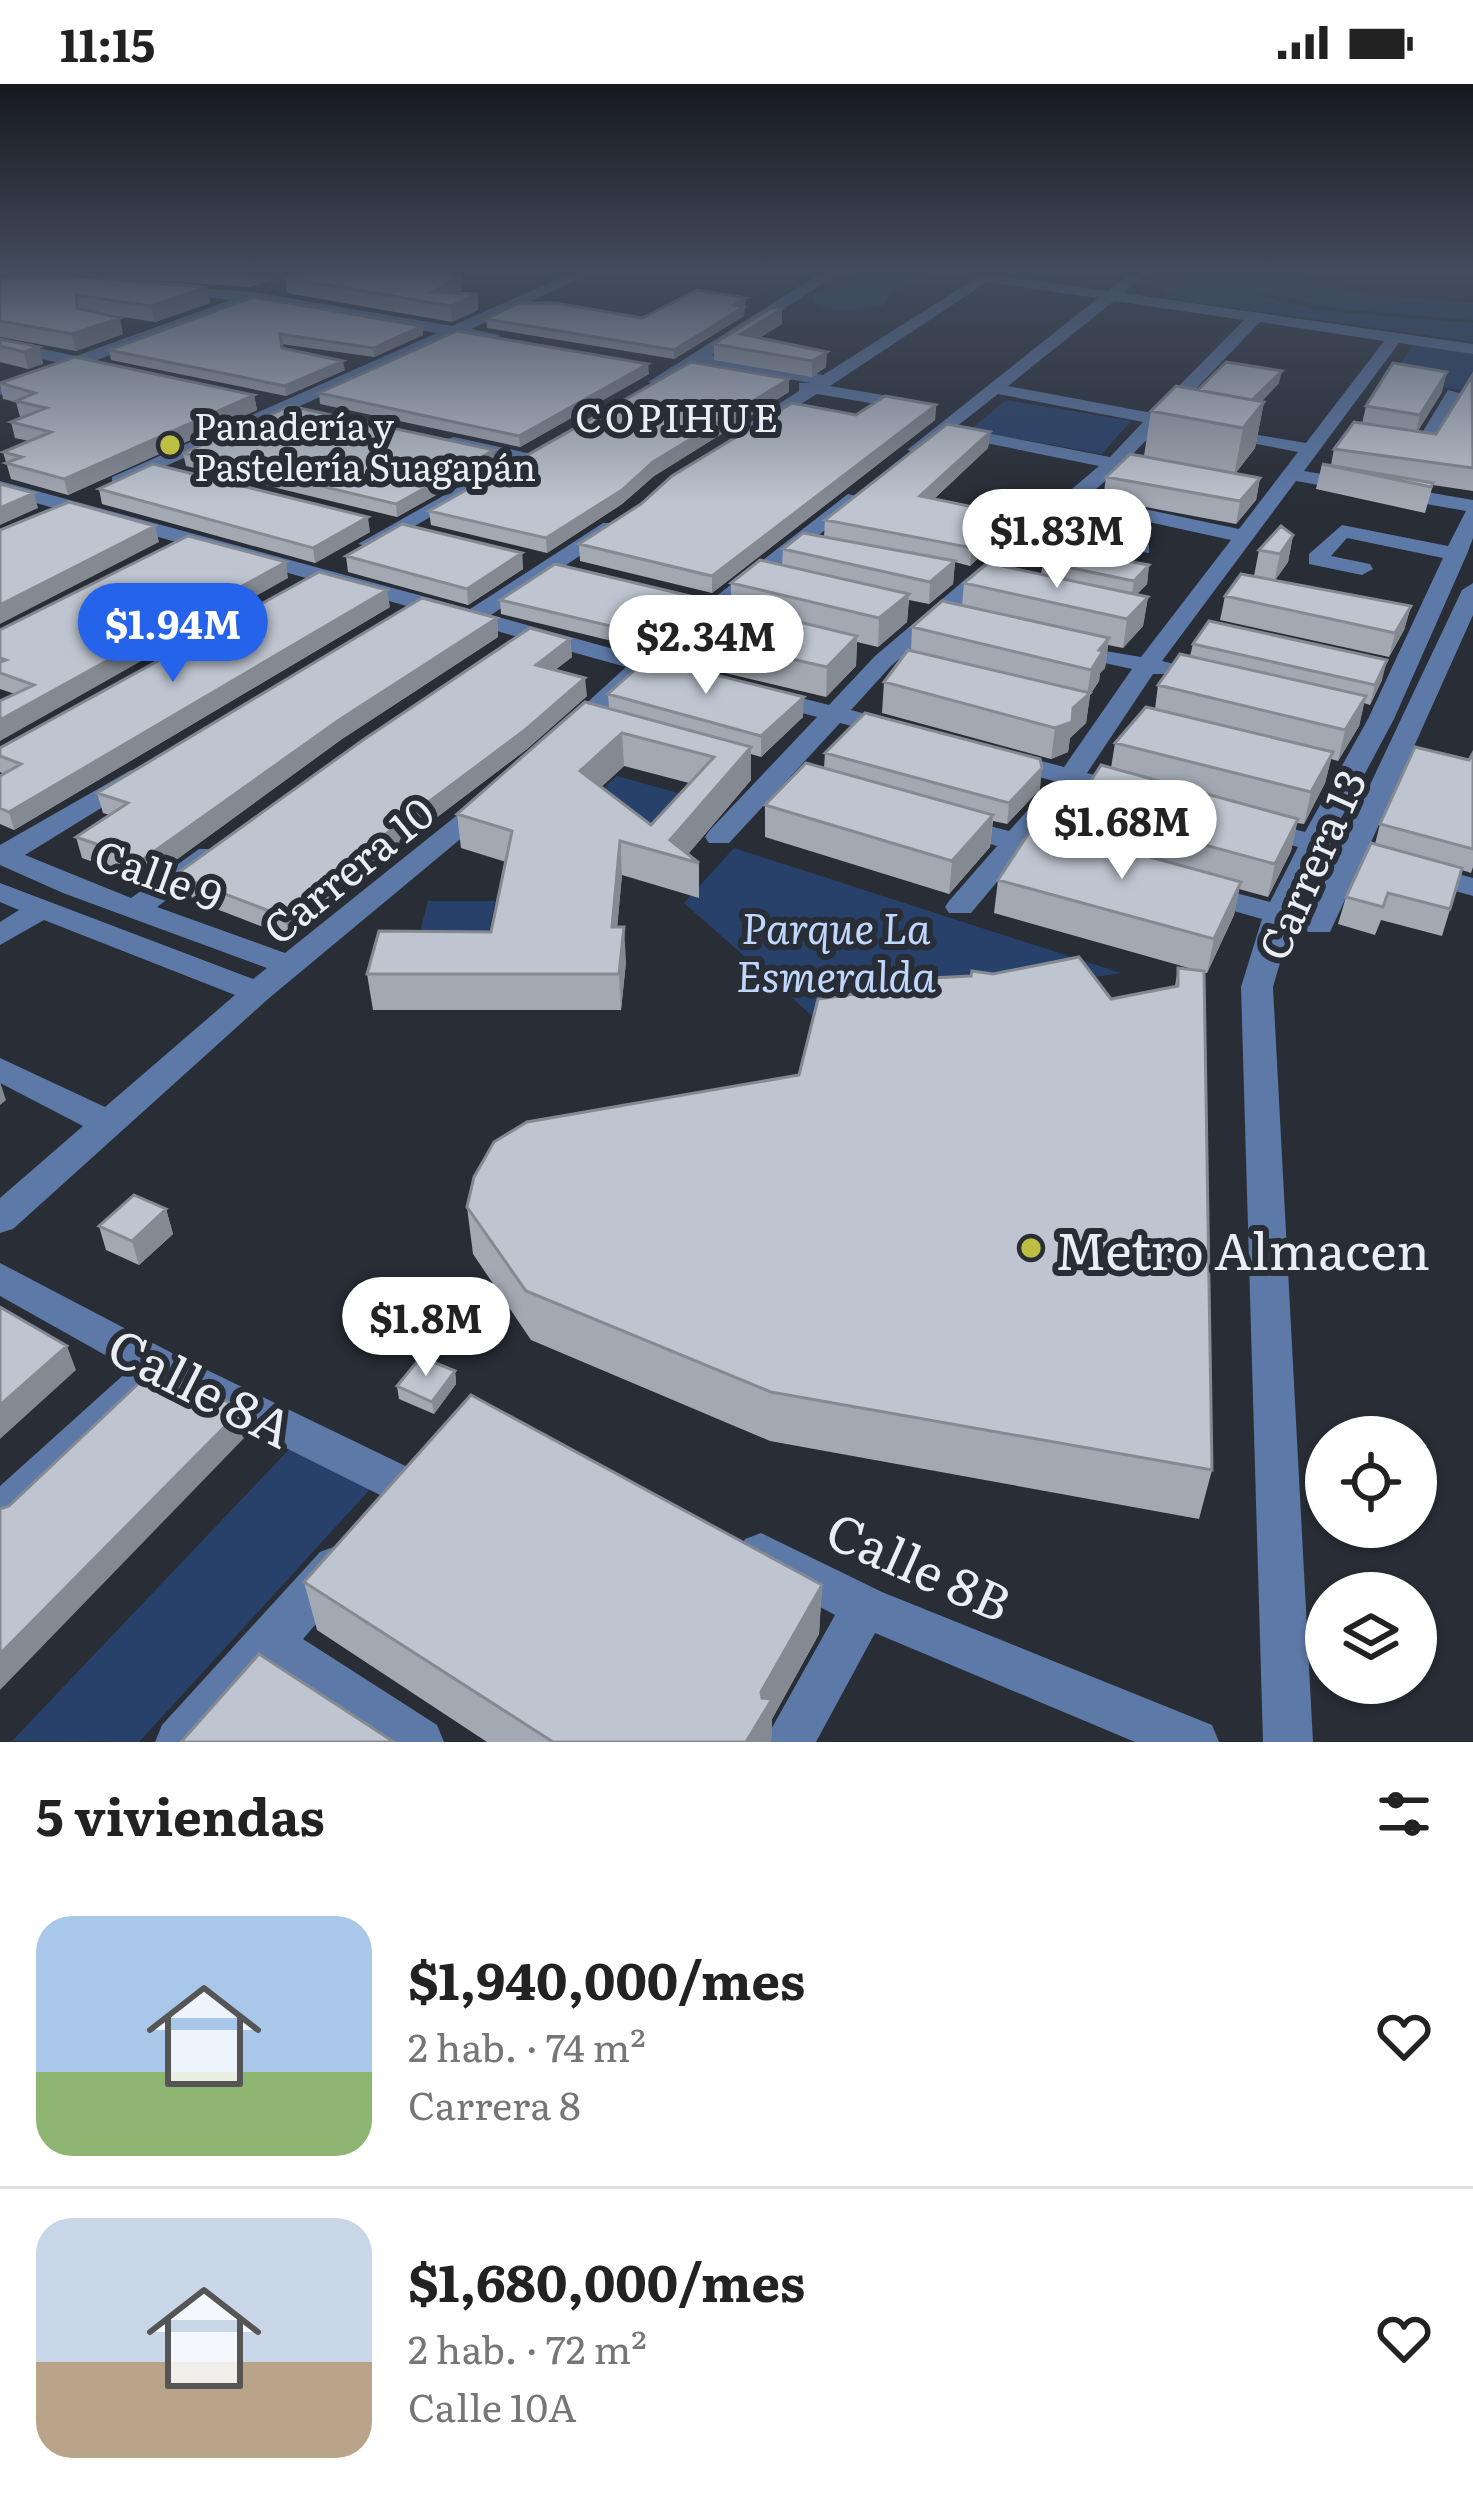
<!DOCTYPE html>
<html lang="es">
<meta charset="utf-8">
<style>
:root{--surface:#fff;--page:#f6f6f6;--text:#222;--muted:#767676;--line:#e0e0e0;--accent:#2563eb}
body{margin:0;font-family:Literata,serif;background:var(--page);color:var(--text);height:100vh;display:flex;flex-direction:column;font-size:45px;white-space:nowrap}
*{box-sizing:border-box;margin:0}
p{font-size:39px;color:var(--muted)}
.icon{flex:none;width:66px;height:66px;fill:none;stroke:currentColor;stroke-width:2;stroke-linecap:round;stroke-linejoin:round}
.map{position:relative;height:1658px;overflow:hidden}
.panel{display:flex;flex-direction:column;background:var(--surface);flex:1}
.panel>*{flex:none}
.buttons{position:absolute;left:1305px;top:1332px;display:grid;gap:24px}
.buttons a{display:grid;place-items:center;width:132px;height:132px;border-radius:50%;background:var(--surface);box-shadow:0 3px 9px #0004;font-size:60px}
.price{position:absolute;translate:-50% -102px;padding:0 27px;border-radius:42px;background:#fff;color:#222;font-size:39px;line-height:78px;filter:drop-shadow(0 3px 6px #0008)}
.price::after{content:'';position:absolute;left:50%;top:72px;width:36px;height:27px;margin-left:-18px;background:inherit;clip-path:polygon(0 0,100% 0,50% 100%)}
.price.active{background:var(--accent);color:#fff}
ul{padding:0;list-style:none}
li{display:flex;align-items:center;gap:36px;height:300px;padding:0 36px}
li+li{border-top:3px solid var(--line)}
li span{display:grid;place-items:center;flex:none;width:336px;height:240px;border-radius:36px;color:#555}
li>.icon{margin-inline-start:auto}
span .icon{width:144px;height:144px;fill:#fffc;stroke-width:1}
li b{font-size:51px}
h2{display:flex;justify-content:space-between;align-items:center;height:144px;padding:0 36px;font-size:51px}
.status{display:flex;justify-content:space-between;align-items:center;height:84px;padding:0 60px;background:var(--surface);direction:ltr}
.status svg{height:33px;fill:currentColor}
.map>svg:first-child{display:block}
.green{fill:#28416b}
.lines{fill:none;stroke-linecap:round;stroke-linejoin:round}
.minor{fill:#5d79a7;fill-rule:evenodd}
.major{fill:#a3c6ff;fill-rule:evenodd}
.wall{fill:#a3a9b3;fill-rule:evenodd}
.shaded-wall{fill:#858a92}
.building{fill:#bec5d0;stroke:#858a92;stroke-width:3;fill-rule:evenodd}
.poi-dot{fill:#bdbf43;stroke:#282d36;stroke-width:4.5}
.labels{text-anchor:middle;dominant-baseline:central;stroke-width:12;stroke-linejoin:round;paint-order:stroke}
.far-poi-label{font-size:36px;fill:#eaedf3;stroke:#282d36;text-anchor:start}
.far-neighbourhood-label{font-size:39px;letter-spacing:3px;fill:#eaedf3;stroke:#282d36}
.street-label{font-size:42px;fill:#eaedf3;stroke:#282d36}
.park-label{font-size:42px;font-style:italic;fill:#c0d7fd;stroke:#282d36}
.near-poi-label{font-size:51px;fill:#eaedf3;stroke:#282d36;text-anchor:start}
.near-street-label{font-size:51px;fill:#eaedf3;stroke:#282d36}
</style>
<div class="status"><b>11:15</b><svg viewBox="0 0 49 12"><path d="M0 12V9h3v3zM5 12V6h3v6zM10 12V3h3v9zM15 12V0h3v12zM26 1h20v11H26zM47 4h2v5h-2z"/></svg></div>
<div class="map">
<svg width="1473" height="1658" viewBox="0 0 1473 1658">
<rect width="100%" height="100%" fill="#282d36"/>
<path class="green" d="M857,187H1009L1011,189L932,190L890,209L885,221C864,225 832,230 814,218V210L855,197Z
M1170,188L1288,193L1373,211L1473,219V236L1341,225L1226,202L1315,226L1473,239V258L1164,214L1172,211L1158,203L1199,199L1147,195Z
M1415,258L1473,268V307L1389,297Z
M1006,316L1131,337L1102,370L970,346Z
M617,692L703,716L672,747L584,722Z
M734,764L1121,889L818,937L684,819Z
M428,817H495L482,880L412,879Z
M299,1355L373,1402L139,1658L12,1657Z"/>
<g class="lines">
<path class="minor" d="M576,187H596L471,245L500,251V257L456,252L119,403L112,401V393L437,249L246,217L95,277L108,279V287L78,283L0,311V300L59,279L0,266V256L76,272L231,216L163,209L168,202L254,208L452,242Z
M717,187H735V188L728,192Z
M824,187H842L712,271L823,291L984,189L1108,207L1133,187H1149L1123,209L1473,260V270L1399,259L1304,387L1473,416V454L1467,470L1394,635L1330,755L1343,758L1462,506L1473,499V531L1368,765L1473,794V812L1361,781L1330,848H1308L1304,842L1336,774L1323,770L1294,830L1273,903L1313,1658H1263L1241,903L1262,835L1188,814L1183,808L1198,799L1270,818L1298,763L1249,750L1245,744L1259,736L1305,748L1368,635L1443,474L1347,454L1331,472L1370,480L1373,485L1362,491L1309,480V470L1342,441L1448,462L1466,427L1296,397L1162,577L1174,580V590H1153L1087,689L1136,702L1140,708L1136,714L1126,716L1077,703L1034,754L1069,764L1073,770L1069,776L1059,779L1022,768L971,829H949L945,823L949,817L997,762L945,747L941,741L945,735L955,733L1009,747L1054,697L995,681L991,675L995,669L1004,667L1064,683L1132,585L1063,570V560L1141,573L1231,456L1135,435L1120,454L1149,461V469L1099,461V453L1123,424L1130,422L1239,445L1298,368L1216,352V344L1306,359L1384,257L1260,238L1169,333L1178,338L1175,342H1160L1127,376L1134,381L1131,385L1118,386L891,582L851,626L903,640L907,645L903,650L894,653L840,639L729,759H709L705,753L709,747L817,633L757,617L754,612L757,607L766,605L829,621L875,572L1099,382L946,351L923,370L907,366L1098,214L987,198L830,302L924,318V326L918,327L817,310L758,346L749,341L752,337L799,307V299H811L700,278L663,302L648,298ZM1114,217L1244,236L1152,329L1008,302ZM998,310L1143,338L1110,373L956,343Z
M1448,306L1463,310L1429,368L1394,364V356L1417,357Z
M454,353L532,370L534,374L525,380L447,363V355Z
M473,395L490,399L376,464L358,460Z
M0,397L470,525L603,439H617V447L491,531L639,572L848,410L865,414L661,578L688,585V595L648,589L576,655L567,658L554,650L558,645L626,583L0,409Z
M131,686L144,694L140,700L25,771L131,814L199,765H219L223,771L219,777L157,823L285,869L481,712L491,710L505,718L268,915L13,1145L0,1149V1114L83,1042L0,999V974L105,1023L235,911L44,836L0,861V838L19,826L0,818V799L253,895L267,884L63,809L0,781V761Z
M0,1179L172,1269L422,1390L428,1403L422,1416L406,1422L390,1416L160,1301L16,1444L0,1449V1402L130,1285L0,1212Z
M761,1449L882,1508L1212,1641L1219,1658H1135L875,1549L816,1658H764L835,1531L745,1483L738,1469L745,1455Z
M336,1462L352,1468L359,1483L352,1498L303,1555L437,1641L444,1658H375L273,1589L213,1658H155L162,1641L320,1468Z"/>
<path class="major" d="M40,187H63L0,209V200Z"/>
</g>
<path class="wall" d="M65,187H295L250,203L66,190Z
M301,187H462L461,206L456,210H477L478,226L452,238L287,209L285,194Z
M0,195L210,219L155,238L110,231L123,250L76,267L0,253Z
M253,213L422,242L423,251L374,273L281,260L282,264L345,286L286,312L111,276L109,266Z
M746,214L744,232L674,275L487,244L486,235L642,234Z
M782,240L759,254L826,283L812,293L714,276V260Z
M0,255L39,263L43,280L28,285L0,278Z
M649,290L520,363L320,320L319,309Z
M1473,292V407L1433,401L1425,429L1316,405L1322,380L1331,381L1334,365L1362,340L1366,322L1442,308L1417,348L1436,350Z
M789,295V308L654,392L622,420L547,469L431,441L429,427Z
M0,299L254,311L257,326L68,411L11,395L3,368L29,357L15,354L11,338L23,333H20L16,318L3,315Z
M1279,299L1261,318H1264L1255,364L1235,390L1260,394L1256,416L1236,440L1103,415L1106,393L1144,372L1151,327L1198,306Z
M936,321L935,336L712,509L580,477L579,460L856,331Z
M990,348L988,364L934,415L1006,447L970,482L955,478L953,500L929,520L909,516L907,538L878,563L857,558L856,582L826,613L670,576L669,547L731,522V499L782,481L783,465L824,453L825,436Z
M494,366L495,378L397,433L186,382L183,369Z
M99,405L370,448L315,479L102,420Z
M1293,451L1288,478L1275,496L1411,522L1404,546L1389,573L1220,536L1225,512L1254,492L1259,466Z
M522,469L523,485L468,521L348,488L346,472Z
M1043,478L1149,481L1147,500L1136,511L1148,513L1143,542L1123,564L1108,561L1105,584L1100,589L1099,597L1090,611L1086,639L1070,654L1068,668L1051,675L882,629L884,598L911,567L912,543L962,522L964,499L1041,490Z
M288,494L15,610L0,605V546Z
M690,512V526L641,564L501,530L500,516Z
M390,523L14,746L0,740V692L4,690L0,688V664Z
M497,534L498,553L342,655L147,797L82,774L76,753L110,731L103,729L97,709Z
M570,555L572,573L555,586L587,612L527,665L370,784L289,853L180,811L175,791Z
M1193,560L1382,596L1370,621L1364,619L1359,642L1338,677L1331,675L1325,699L1304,740L1297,739L1291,767L1268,813L1239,805L1234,831L1207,889H1204L1212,1386L1199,1435L770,1357L531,1256L473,1170L467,1123L799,991L1111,915L1175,902L1178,884L1196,886L994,829L998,796L1070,751L1073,725L1111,684L1115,659L1155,625L1158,601L1190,572Z
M608,610L803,633L761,673L751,670V696L688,770L699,779V814L622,791L617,843L626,878L621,926H373L367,890L491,848L506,778L461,764L457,730L609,624ZM624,682L689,699L651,741L601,703Z
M825,669L1040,705L1007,740L993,737L990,763L949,810L765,753V721L824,684Z
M1473,669V783L1471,789L1462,786L1442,852L1381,836L1375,851L1338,840L1346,813L1375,760L1380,740L1469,676Z
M166,1125L173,1150L139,1181L106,1166L99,1142Z
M455,1287L456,1300L434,1330L399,1315L397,1302Z
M304,1498L822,1501L819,1550L772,1635L771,1658H487L317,1546Z"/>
<path class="shaded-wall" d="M295,187L250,203L248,188Z
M459,187H462L461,206L440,220L433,208Z
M207,203L210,219L155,238L151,222Z
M477,210L478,226L452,238L451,222Z
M746,214L744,232L674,275V266Z
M782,225V240L741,265V250Z
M120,234L123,250L76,267L72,250Z
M422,242L423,251L374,273L373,264Z
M39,263L43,280L28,285L24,268Z
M827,268L826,283L812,293V277Z
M343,277L345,286L286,312L285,302Z
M648,280L649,290L520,363L519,352Z
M1282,287L1279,299L1237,341L1240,328Z
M1447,288L1442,308L1415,352L1420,331Z
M789,295V308L654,392L622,420L547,469L546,454L653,378Z
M254,311L257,326L68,411L64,395Z
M1264,318L1255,364L1234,391L1243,344Z
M936,321L935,336L712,509V492Z
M990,348L988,364L919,429L920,412Z
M494,366L495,378L397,433L396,420Z
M1260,394L1256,416L1236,440L1240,417Z
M34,409L38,424L0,441V424Z
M1007,430L1006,447L970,482L972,464Z
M368,433L370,448L315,479L313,464Z
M155,442L159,458L0,540V521Z
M1293,451L1288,478L1274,498L1280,470Z
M522,469L523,485L468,521L467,505Z
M955,477L953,500L929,520L930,498Z
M286,478L288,494L0,657V636Z
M1149,481L1147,500L1131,516L1134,497Z
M387,506L390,523L14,746L9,728Z
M909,510L907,538L878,563L879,534Z
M690,512V526L641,564L640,549Z
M1148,513L1143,542L1123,564L1127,535Z
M1411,522L1404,546L1389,573L1395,549Z
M497,534L498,553L342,655L147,797L142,776L339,636Z
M857,552L856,582L826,613L827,583Z
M1109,554L1105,584L1100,589L1099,597L1090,611L1086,639L1070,654L1068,668L1051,675L1055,644L1087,611L1091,586L1099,566Z
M570,555L572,573L538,599L536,581Z
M1387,576L1382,596L1370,621L1375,601Z
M585,594L587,612L527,665L370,784L289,853L285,833L367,764Z
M1366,612L1359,642L1338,677L1345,646Z
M804,613L803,633L761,673V652Z
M622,649L624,682L582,721L580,687Z
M751,663V696L684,775L670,756Z
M1333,668L1325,699L1304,740L1311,708Z
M1042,684L1040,705L1007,740L1009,719Z
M993,731L990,763L949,810L952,777Z
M1298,735L1291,767L1268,813L1275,780Z
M620,757L622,791L614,878L612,843Z
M1241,798L1234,831L1207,889L1214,855Z
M624,843L626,878L621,926L619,890Z
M0,998L6,1016L0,1021Z
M166,1125L173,1150L139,1181L132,1157Z
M67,1262L76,1286L0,1355V1321Z
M455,1287L456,1300L434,1330L432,1318Z
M242,1325L248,1350L0,1606V1570Z
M822,1501L819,1550L772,1635L771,1658H746L761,1608Z"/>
<path class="building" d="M301,187H459V191L433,208L477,210L451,222L285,194Z
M26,188L207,203L151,222L76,211L77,224L120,234L72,250L0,237V195Z
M697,206L746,214L734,221L744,223L674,266L486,235L519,219H556L642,234Z
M253,213L422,242L373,264L280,250L282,264L343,277L285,302L109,266Z
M772,223L782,225L741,250L827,268L812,277L714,260Z
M457,247L648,280L519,352L319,309Z
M0,255L39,263L24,268L0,262Z
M75,273L254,311L64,395L6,379L22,373L3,368L51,348L11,338L46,324L16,317L35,309L0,299Z
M691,278L789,295L653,378L622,406L546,454L429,427Z
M1226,278L1282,287L1252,316L1198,306Z
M1393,279L1447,288L1420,331L1366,322Z
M1472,292L1473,384L1334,365L1354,338L1436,350Z
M1176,302L1264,318L1243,344L1151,327Z
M885,312L936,321L712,492L579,460L641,420L672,392L792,319L856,331Z
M290,322L494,366L396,420L183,369Z
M947,340L990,348L920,412L1007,430L972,464L825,436Z
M1130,370L1260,394L1240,417L1106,393Z
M153,380L368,433L313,464L99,405Z
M1322,380L1433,399L1431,403Z
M0,400L34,409L0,424Z
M69,418L155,442L0,521V446Z
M402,440L522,469L467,505L346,472Z
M1281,442L1293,451L1280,470L1259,466Z
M803,449L955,477L930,498L783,465Z
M188,452L286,478L0,636V617L34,601L0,589V578L6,576L0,574V546Z
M1056,464L1149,481L1134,497L1043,478Z
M760,476L909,510L879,534L731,499Z
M988,479L1148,513L1127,535L964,499Z
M555,480L690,512L640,549L500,516Z
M319,488L387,506L9,728L0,724V692L21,680L0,672V664Z
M1241,490L1411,522L1395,549L1225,512Z
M422,514L497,534L339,636L142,776L76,753L128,719L97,709Z
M709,516L857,552L827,583L669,547Z
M942,517L1109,554L1099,566L1103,567L1091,586L912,543Z
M1209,537L1387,576L1375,601L1193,560Z
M530,544L570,555L536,581L585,594L525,646L367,764L285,833L175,791L363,656Z
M908,566L1090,609L1073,624L1072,638L1055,644L884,598Z
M1180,570L1366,612L1345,646L1158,601Z
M648,574L804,613L761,652L608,610Z
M585,618L751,663L670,756L699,779L620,757L612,843H624L619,890H367L379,847L491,848L512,747L457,730ZM622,649L714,673L651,741L580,687Z
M1146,623L1333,668L1311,708L1115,659Z
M865,629L1040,675L1042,684L1009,719L825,669Z
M1415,663L1469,676L1473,669V765L1380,740Z
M806,679L993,731L952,777L765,721Z
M1101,681L1298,735L1275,780L1073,725Z
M1034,741L1241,798L1214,855L998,796Z
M1371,759L1462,784L1450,825L1388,809L1383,823L1346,813Z
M1079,873L1111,915L1178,902V884L1204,887L1212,1386L771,1308L526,1207L467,1123L474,1093L494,1058L527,1038L799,991L818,915L893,905L911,895L971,892L972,887L993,890Z
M134,1111L166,1125L132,1157L99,1142Z
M0,1223L67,1262L0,1321Z
M421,1273L455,1287L432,1318L397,1302Z
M156,1283L242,1325L0,1570V1425L9,1422Z
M471,1311L822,1501L761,1608L762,1614L772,1615L746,1658H553L304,1498Z
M259,1570L394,1658H181Z"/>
<linearGradient id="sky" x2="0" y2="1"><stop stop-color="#16191e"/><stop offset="0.45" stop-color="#424c5d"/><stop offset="1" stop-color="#424c5d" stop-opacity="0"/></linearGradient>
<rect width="1473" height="419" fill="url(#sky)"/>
<g class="poi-dot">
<circle cx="170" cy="361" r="12"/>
<circle cx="1031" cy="1164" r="12"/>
</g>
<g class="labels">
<g class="far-poi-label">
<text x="194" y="340">Panadería y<tspan x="194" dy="41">Pastelería Suagapán</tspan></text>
</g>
<g class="far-neighbourhood-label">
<text x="678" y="331">COPIHUE</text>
</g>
<g class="street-label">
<text transform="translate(1310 780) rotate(-66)">Carrera 13</text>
<text transform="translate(347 785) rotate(-39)">Carrera 10</text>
<text transform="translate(159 789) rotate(20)">Calle 9</text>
</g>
<g class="park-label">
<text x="836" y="842">Parque La<tspan x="836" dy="48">Esmeralda</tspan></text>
</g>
<g class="near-poi-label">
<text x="1055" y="1164">Metro Almacen</text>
</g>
<g class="near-street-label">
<text transform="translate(202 1301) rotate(27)">Calle 8A</text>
<text transform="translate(920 1480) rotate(24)">Calle 8B</text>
</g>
</g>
</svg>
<div class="buttons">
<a><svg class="icon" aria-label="locate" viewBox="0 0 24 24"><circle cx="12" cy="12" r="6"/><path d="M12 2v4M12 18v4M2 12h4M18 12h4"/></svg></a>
<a><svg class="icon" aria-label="layers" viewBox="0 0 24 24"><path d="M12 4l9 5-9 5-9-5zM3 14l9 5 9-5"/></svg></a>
</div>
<b class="price" style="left:1057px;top:507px">$1.83M</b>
<b class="price active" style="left:173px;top:601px">$1.94M</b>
<b class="price" style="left:706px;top:613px">$2.34M</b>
<b class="price" style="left:1122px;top:798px">$1.68M</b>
<b class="price" style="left:426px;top:1295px">$1.8M</b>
</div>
<section class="panel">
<h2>5 viviendas<svg class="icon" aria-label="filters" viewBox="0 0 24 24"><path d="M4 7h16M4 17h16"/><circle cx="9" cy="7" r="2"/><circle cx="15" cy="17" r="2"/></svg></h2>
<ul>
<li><span style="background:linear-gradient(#a9c7e8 65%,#8fb573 0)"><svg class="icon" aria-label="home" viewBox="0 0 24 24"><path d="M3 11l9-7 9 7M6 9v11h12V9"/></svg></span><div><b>$1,940,000/mes</b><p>2 hab. · 74 m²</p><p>Carrera 8</p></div><svg class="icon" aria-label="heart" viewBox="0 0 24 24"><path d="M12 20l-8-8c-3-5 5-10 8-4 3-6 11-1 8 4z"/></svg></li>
<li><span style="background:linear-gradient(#c9d6e8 60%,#b9a48a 0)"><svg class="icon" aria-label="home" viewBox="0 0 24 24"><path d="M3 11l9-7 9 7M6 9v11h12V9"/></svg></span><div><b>$1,680,000/mes</b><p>2 hab. · 72 m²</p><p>Calle 10A</p></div><svg class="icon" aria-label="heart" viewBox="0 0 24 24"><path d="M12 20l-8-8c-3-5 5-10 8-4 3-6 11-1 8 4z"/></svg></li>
</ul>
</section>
